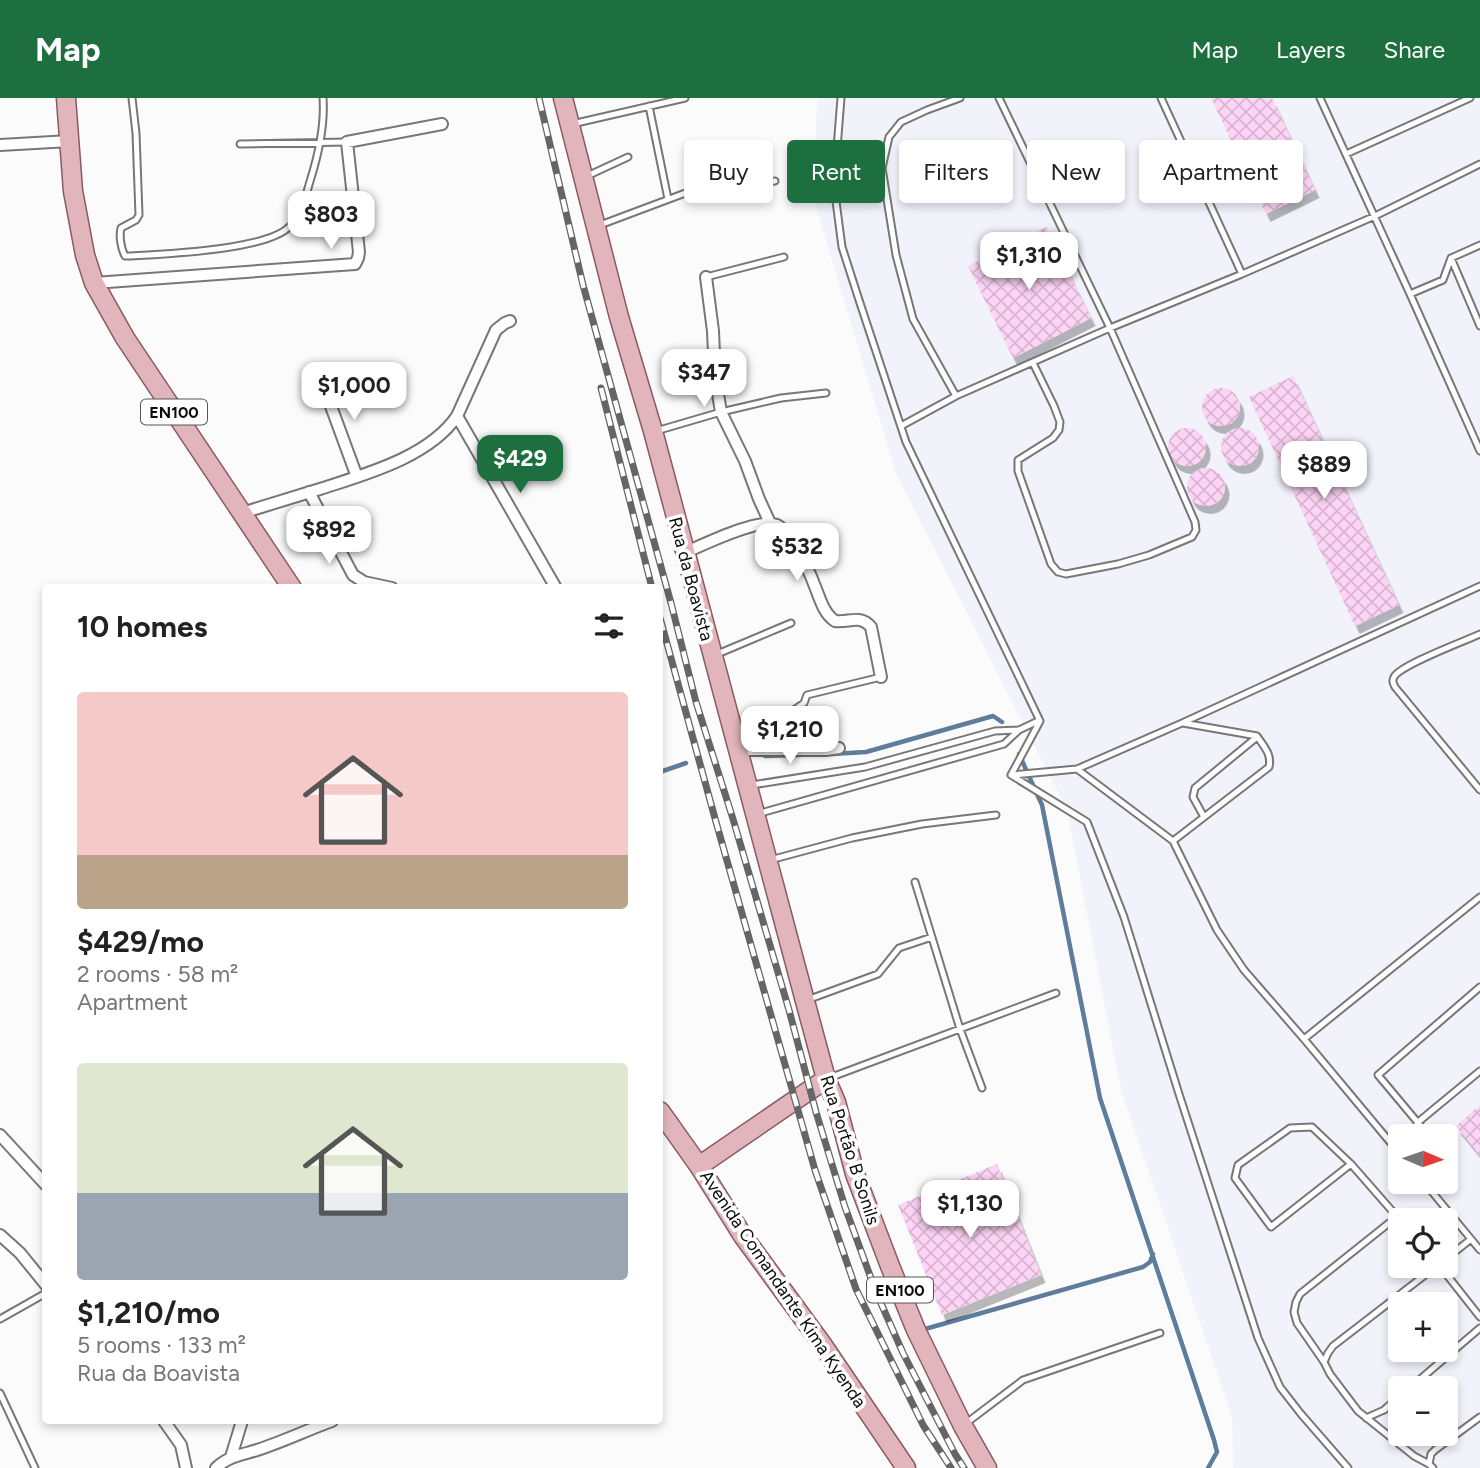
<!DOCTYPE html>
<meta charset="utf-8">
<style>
:root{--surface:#fff;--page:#f2f2f2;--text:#222;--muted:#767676;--accent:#1e6f3f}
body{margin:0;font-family:Figtree,sans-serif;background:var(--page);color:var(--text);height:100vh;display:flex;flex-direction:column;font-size:26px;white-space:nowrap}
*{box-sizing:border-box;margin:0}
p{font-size:23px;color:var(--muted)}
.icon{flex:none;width:38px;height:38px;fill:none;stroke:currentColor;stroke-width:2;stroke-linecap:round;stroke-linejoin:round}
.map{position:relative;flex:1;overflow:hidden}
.drawer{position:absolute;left:42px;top:486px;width:621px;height:840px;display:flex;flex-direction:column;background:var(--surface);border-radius:7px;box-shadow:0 4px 10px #0003}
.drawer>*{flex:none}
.top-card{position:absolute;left:684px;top:42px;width:665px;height:63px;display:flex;gap:14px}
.needle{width:46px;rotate:92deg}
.fabs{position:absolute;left:1388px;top:1026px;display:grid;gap:14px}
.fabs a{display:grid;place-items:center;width:70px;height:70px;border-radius:7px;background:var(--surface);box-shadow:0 4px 10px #0003;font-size:35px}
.price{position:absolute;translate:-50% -60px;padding:0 16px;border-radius:14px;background:#fff;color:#222;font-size:23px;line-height:46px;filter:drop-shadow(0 2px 4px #0008)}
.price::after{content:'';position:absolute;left:50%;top:42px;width:21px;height:16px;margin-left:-10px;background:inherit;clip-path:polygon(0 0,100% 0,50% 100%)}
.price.on{background:var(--accent);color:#fff}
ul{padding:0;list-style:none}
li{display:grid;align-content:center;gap:14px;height:371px;padding:0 35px}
li span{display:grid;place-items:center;height:217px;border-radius:7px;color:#555}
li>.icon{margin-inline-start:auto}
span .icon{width:126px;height:126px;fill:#fffc;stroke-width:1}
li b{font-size:30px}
h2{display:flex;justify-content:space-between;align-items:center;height:84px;padding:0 35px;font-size:30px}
.chip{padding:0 24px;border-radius:7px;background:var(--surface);box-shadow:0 4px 10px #0003;font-size:24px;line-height:63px}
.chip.on{background:var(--accent);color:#fff}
header{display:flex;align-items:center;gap:42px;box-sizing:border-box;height:98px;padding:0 35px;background:var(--accent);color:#fff}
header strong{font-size:33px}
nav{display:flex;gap:38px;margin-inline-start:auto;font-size:24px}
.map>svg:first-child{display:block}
.built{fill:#f2f2fb;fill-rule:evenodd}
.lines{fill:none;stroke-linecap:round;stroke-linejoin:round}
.stream{stroke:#5f7d9b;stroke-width:4.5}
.building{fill:url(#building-cross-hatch);filter:url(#shadow)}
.lane-casing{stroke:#777778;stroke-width:9}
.street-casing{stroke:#777778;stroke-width:14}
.primary-casing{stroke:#8a5a61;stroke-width:21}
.lane{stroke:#fff;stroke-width:5}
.street{stroke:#fff;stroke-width:10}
.primary{stroke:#e2b5bc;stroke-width:18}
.rail-casing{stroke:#656565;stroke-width:7}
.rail{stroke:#fff;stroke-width:4.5;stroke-dasharray:13;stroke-linecap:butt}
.labels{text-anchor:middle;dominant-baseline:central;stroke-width:7;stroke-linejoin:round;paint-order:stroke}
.shield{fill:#fff;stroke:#545454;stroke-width:2}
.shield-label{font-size:16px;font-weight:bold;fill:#0b0b0b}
.street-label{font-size:18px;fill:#0b0b0b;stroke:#fff}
</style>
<header>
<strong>Map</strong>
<nav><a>Map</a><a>Layers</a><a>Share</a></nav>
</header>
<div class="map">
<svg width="1480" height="1370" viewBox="0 0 1480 1370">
<defs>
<pattern id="building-cross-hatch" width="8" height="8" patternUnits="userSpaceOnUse" patternTransform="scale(1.75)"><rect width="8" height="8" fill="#fdd4f5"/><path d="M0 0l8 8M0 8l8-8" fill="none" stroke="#d8b5d1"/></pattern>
<filter id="shadow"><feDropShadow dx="4.5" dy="8" stdDeviation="0" flood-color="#0004"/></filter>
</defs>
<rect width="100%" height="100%" fill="#fbfbfc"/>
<path class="built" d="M819,0H1480V1370H1233L1232,1319L1121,992L1067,712L896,375L816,109V18ZM1400,1038H1446V1083H1400ZM1400,1122H1446V1167H1400ZM1400,1206H1446V1251H1400ZM1400,1290H1446V1335H1400Z"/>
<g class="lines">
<path class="stream" d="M832,656L866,654L993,618L1002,624
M1019,656L1042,707L1100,1000L1214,1342L1217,1354L1208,1370
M765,658L799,657
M660,674L686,665
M925,1231L1143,1169L1150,1164L1153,1156"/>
</g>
<path class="building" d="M1211,0H1272L1315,92L1266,116Z
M1046,129L1091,220L1013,260L968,168Z
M1293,278L1399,507L1355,528L1249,299Z
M1202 309a19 19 0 1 1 38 0a19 19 0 1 1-38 0Z
M1168 349a19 19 0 1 1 38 0a19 19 0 1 1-38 0Z
M1221 349a19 19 0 1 1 38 0a19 19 0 1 1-38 0Z
M1187 389a19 19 0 1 1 38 0a19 19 0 1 1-38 0Z
M1480,1007V1057L1456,1028Z
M997,1066L1041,1177L942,1217L898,1107Z"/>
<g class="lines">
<defs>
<path id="lane" d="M132,0L136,35L139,117L136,122L121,130C119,138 121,151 125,158H131C165,156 266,152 289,129C302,117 306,96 311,80C319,54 325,28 323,0
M841,0L834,88L842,149L860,205L906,344L1040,623L1011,677L1087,724L1124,819L1179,996L1258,1240L1280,1289L1301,1316L1348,1370
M999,0L1110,230L1195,424L1196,432L1192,439L1149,457L1118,466L1066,476L1058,474L1051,466L1018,373V362L1053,340L1059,332L1060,324L1054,308L1033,265
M1161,0L1242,176
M1320,0L1410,196L1480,353
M649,8L668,101
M572,26L685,0
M240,46L347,44
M1346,56L1470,0
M587,78L628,59
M600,127L696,91L775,83
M1451,160L1480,228
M706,179L784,159
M1410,196L1443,182L1451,160L1480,147
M956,298L913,221L896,157L882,70L889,39L901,24L927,12L960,0
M901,328L956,298L1110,230L1242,176L1375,118L1480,66
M656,333L721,314L781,300L826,295
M1480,536C1465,543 1400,567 1394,579C1392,583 1393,585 1395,589L1480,692
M715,557L791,525
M742,648L804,605L807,597L881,579
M1077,671L1173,743L1217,832L1244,872L1304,941L1400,1056
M1012,677L1077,671L1182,625L1480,488
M752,687L865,669L995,633L1019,632
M757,716L1004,646L1019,632L1038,623
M1204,719L1193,699L1195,690L1257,639
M1173,743L1269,669C1272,656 1264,649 1257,638L1183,625
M770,762L852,740L922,726L996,717
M915,784L960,931L982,990
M807,902L878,876L899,850L932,839
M1304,941L1480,799
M829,980L1056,895
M1417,1025L1480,973
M1429,1038L1378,977L1480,889
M1351,1066L1271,1129L1235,1080L1238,1067L1290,1030L1312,1029L1351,1066L1400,1122
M1423,1083L1480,1152
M1398,1121L1389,1125L1300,1196L1296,1204L1294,1214L1297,1225L1324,1264L1330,1276L1358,1313L1414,1358L1429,1366L1433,1370
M1446,1161L1471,1141
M1439,1167L1480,1219
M0,1221L46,1195
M1324,1264L1328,1255L1333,1248L1438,1167
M1410,1290L1480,1230
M0,1295L35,1370
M1366,1320L1384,1312L1400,1298
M965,1326L1023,1282L1160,1235
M1429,1366L1431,1356L1435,1352L1480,1319"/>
<path id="street" d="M0,47L70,43
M706,179L713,233L715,278L721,314L745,363L759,401L770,425
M94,185L355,166L358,160L359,154L347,44L442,26
M321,281L357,379
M457,318L556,490
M309,394L353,477L364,484L392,490
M242,415C268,407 294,399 320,391C366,376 429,359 457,318L496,232L505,225L510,223
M684,455C703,447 759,419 777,427C788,431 810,474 814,486C820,500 823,515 835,523C849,525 860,516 871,529L881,579
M737,652H826L839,650
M0,1037L46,1087
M0,1137L20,1155L46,1187
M164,1323L181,1347L186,1370
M231,1359L242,1323
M216,1370C228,1358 242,1357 257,1352C282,1344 307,1332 332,1323"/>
<path id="primary" d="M66,0L73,93L85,157L94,185L125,240L292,490
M563,0L619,219L653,333L805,903L826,981L836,1004L855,1076L890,1168L916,1232L963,1328L987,1370
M660,1013L699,1068L743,1138L822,1246L906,1370
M699,1068L826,981"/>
</defs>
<use href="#lane" class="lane-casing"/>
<use href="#street" class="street-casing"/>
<use href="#primary" class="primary-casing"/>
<use href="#lane" class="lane"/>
<use href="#street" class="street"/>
<use href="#primary" class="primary"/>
<defs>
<path id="rail" d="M539,0L583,187L671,505L696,604L733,721L789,912L816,1014L845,1109L876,1194L903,1255L955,1356L964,1370
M601,290L652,490
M660,520L716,724L815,1072L856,1191L923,1327L951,1370"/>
</defs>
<use href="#rail" class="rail-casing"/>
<use href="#rail" class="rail"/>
</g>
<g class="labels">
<g class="shield">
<rect x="141" y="301.5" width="66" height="25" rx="5"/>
<rect x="867" y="1179.5" width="66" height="25" rx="5"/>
</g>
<g class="shield-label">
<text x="174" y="314">EN100</text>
<text x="900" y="1192">EN100</text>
</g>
<g class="street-label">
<text transform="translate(691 481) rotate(75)">Rua da Boavista</text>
<text transform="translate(850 1052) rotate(72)">Rua Portão B Sonils</text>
<text transform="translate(783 1191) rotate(56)">Avenida Comandante Kima Kyenda</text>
</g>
</g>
</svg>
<div class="fabs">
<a><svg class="needle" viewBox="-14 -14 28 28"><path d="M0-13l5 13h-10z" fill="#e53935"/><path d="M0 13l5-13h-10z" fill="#767676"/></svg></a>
<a><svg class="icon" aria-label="locate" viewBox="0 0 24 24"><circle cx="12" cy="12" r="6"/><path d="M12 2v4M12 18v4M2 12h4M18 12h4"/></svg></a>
<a>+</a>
<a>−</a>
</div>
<b class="price" style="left:331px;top:153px">$803</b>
<b class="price" style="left:1029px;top:194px">$1,310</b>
<b class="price" style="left:704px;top:311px">$347</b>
<b class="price" style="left:354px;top:324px">$1,000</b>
<b class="price on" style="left:520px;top:397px">$429</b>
<b class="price" style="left:1324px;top:403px">$889</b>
<b class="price" style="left:329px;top:468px">$892</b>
<b class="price" style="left:797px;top:485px">$532</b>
<b class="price" style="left:790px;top:668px">$1,210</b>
<b class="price" style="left:970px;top:1142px">$1,130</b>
<div class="top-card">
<a class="chip">Buy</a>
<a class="chip on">Rent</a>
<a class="chip">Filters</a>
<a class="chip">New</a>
<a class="chip">Apartment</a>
</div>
<section class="drawer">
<h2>10 homes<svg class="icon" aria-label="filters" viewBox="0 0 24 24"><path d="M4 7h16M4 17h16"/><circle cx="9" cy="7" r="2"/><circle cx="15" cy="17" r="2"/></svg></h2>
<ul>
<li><span style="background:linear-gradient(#f6c9c9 75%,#b9a48a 0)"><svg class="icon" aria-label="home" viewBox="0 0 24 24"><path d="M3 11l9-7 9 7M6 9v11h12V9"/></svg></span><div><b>$429/mo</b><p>2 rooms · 58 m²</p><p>Apartment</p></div></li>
<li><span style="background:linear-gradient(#dfe7d0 60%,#9aa5b1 0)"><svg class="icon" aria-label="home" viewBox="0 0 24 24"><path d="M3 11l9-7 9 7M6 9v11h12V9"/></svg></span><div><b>$1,210/mo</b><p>5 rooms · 133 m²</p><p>Rua da Boavista</p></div></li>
</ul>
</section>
</div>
